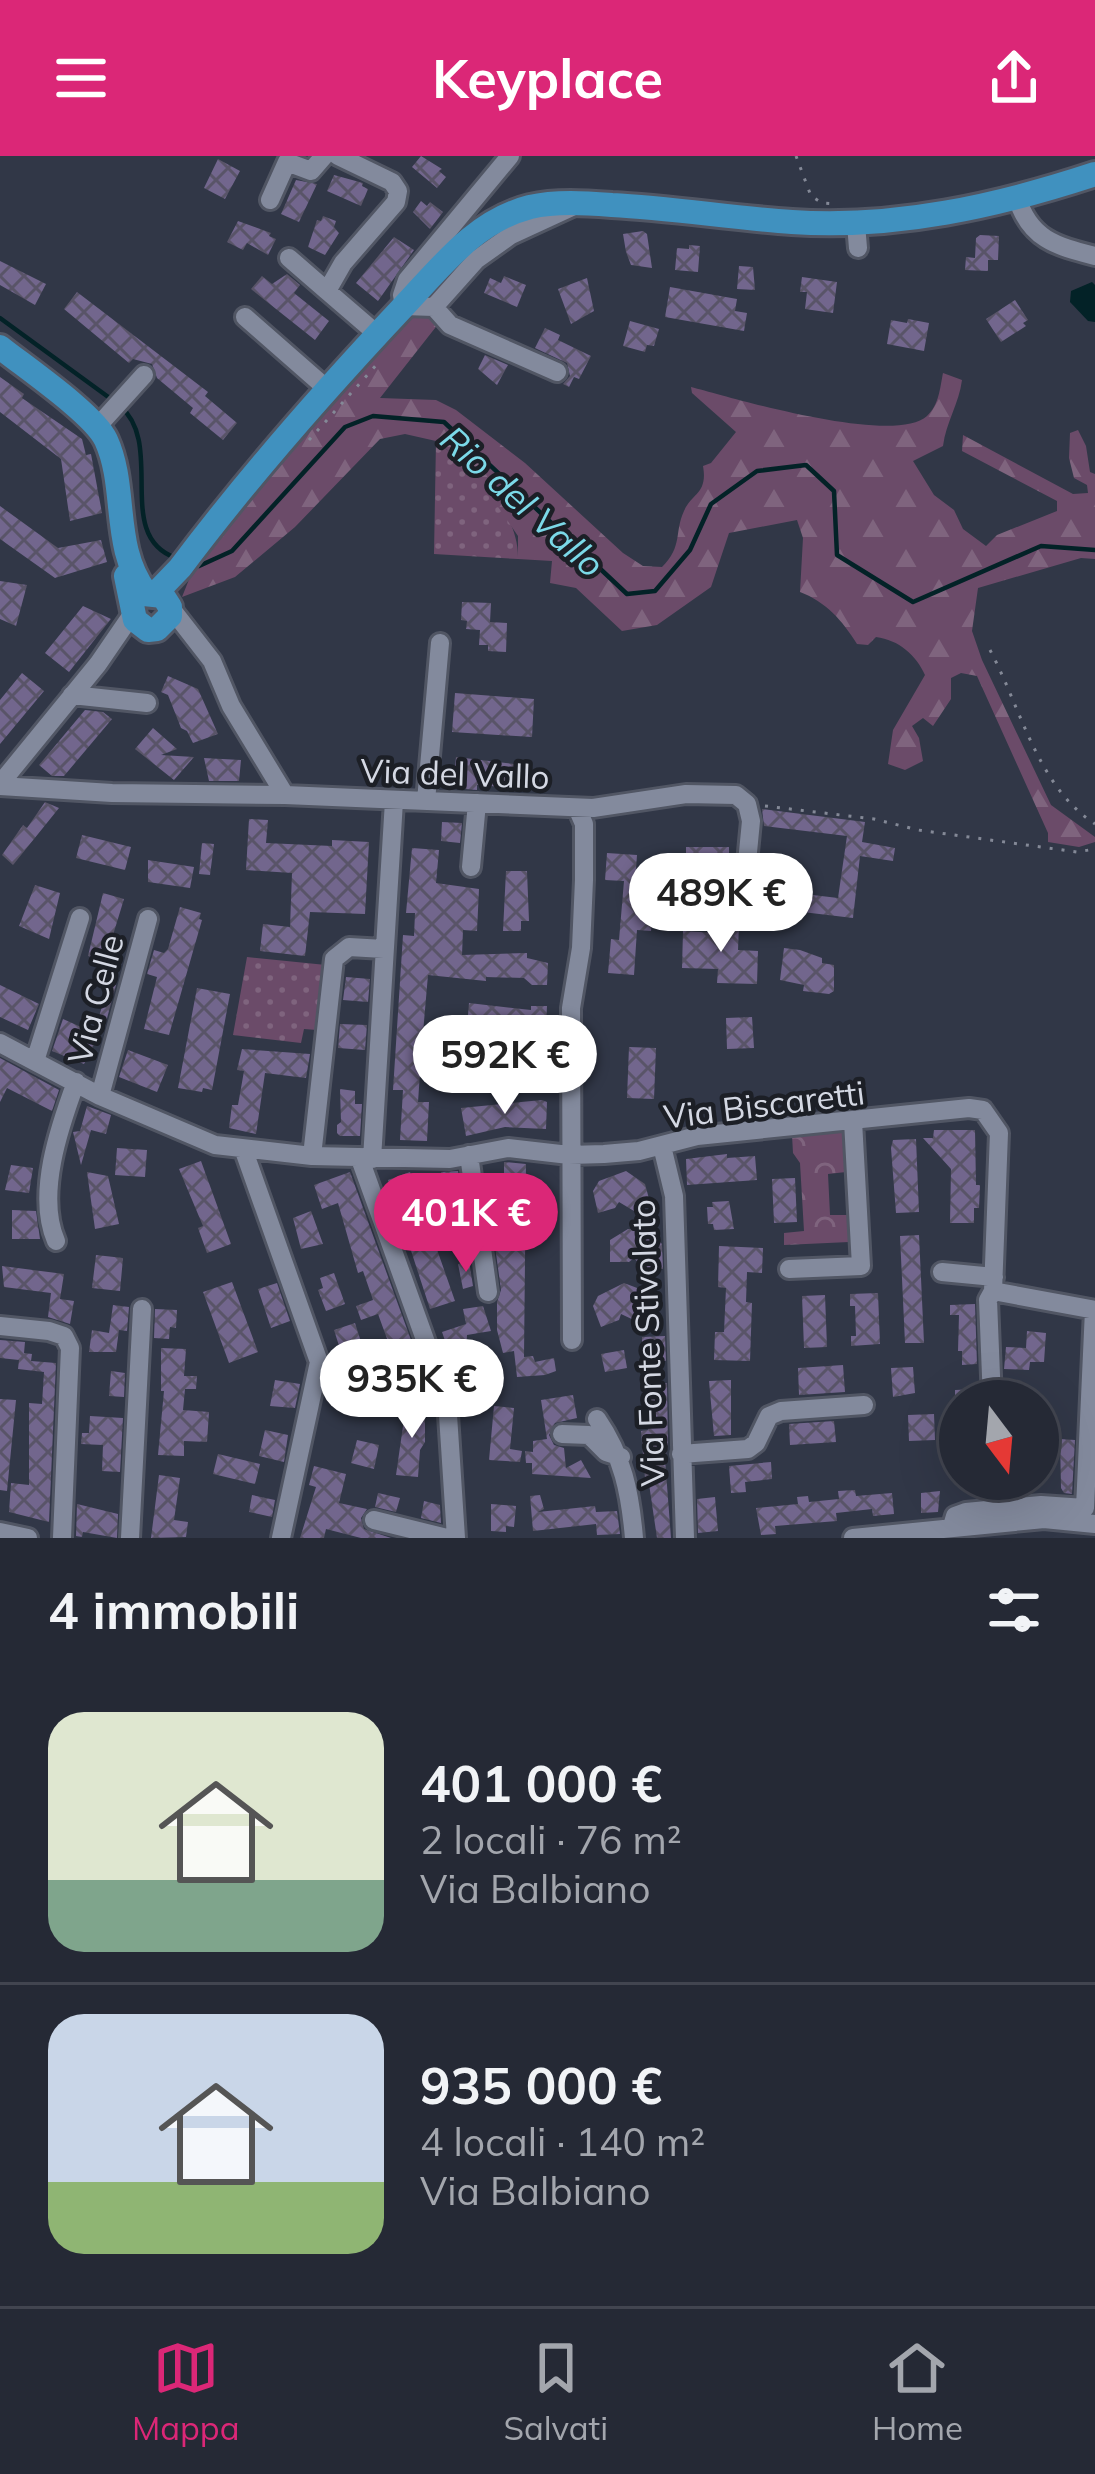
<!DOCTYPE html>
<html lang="it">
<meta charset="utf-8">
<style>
:root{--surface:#252935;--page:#2d313d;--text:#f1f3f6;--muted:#a3a6ad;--line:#424550;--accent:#db2777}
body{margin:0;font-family:Mulish,sans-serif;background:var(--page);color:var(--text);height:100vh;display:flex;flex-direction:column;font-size:45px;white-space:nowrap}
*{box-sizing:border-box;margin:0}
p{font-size:39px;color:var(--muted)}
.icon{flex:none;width:66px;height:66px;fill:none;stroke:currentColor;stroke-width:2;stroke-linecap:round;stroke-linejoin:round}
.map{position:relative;height:1382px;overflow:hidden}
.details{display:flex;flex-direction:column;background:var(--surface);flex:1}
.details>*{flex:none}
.needle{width:78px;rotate:164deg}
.tools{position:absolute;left:939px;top:1224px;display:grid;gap:24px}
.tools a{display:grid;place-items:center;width:120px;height:120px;border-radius:50%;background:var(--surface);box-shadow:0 12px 48px #0002,0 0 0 3px var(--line);font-size:60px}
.price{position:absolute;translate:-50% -102px;padding:0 27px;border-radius:42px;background:#fff;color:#222;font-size:39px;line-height:78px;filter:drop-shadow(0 3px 6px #0008)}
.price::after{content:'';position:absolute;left:50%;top:72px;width:36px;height:27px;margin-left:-18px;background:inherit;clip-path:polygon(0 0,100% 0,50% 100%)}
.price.current{background:var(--accent);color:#fff}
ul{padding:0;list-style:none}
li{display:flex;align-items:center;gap:36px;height:300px;padding:0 48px}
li+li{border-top:3px solid var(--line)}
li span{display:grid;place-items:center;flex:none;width:336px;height:240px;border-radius:36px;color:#555}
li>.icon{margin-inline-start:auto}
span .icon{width:144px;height:144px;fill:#fffc;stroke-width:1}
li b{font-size:51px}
h2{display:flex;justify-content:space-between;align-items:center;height:144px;padding:0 48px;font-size:51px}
header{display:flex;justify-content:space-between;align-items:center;height:156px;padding:0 48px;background:var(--accent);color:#fff;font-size:54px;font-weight:700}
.dock{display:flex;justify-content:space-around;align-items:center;height:168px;border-top:3px solid var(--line);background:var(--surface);font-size:33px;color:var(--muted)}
.dock a{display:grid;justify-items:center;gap:6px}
.dock .current{color:var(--accent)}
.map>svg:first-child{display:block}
.grass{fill:url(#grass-dots)}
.forest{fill:url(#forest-firs)}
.park{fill:url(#park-crowns)}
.water{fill:#032227}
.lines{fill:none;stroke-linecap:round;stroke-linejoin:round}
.stream{stroke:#032227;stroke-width:4.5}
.building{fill:url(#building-cross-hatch)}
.minor-casing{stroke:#515664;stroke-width:24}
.major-casing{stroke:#515664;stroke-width:30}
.path{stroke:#848997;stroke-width:3;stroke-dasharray:3 9;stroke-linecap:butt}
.minor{stroke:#838a9d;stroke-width:18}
.major{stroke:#4091bf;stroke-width:24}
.labels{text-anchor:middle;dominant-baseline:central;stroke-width:9;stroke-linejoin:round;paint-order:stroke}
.street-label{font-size:33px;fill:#d4d8e3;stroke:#1c1f26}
.water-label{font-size:36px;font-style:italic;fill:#7bd9e8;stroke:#1c1f26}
</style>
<header><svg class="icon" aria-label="menu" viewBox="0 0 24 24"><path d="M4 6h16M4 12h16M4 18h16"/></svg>Keyplace<svg class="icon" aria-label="share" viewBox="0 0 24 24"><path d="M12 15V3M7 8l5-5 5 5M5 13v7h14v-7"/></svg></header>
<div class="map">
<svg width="1095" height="1382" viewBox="0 0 1095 1382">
<defs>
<pattern id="grass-dots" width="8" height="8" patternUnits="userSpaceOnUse" patternTransform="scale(3)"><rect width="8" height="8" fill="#6b4b69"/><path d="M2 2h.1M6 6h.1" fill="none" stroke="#7f647e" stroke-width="1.8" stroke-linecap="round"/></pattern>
<pattern id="forest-firs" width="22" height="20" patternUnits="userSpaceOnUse" patternTransform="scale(3)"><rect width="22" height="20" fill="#6b4b69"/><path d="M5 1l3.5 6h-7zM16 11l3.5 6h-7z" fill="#7f647e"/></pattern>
<pattern id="park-crowns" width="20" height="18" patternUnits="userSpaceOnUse" patternTransform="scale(3)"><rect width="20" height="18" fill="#6b4b69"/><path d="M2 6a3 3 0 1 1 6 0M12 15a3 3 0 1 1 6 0" fill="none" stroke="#7f647e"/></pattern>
<pattern id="building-cross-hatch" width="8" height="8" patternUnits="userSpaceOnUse" patternTransform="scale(3)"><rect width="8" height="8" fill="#72668d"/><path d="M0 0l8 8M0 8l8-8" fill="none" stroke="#595468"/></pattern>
</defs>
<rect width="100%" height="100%" fill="#313747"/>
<path class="grass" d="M436,285C472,313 519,354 518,403L434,398Z
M247,801L326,809L317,874L304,873L301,887L233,879Z"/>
<path class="forest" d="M430,156L439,167L380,242L436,244L456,254L525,307L623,397L643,410L662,411C683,390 674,377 684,355C692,337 708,338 703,310L711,307L736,276L692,237L691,231C736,243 894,290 927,260C939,249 940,232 943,217L962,224C959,248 946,266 943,290L913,305L934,339L954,354L963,373L986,390L997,379L1057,355V345L962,295L963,279L1073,338L1088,337L1087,329L1074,322L1069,302L1070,277L1078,274L1086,290L1090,316L1095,318V403L1081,402L978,432L972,475L982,504L1051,649L1095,681V686L1079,691L1048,686V677L977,520L961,517L951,522V543L933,570L923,562L912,570L919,582L923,605L905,614L888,608L893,574L925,519C916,499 899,484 876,481L868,489L857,488C842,464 826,446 800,436L803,382L797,364L729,377L711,431L657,469L622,475L576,432L550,427L552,405L518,403V380L472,313L436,285L405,278L380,283L295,371L235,421L182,441L196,406L237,358L239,347L405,159Z"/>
<path class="park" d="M847,974L846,1016L828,1018L830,1059H848L849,1086L784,1089V1077L804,1075L800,1007L793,997L792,979Z"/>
<path class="water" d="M1092,126L1095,129V166L1088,165L1070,146L1071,135Z"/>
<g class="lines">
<path class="stream" d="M0,162L111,243
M120,250C166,289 113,380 176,402
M192,408L199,410L232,395L345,271L373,260L444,266L627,438L655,435L690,394L711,348L757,315L806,309L834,335L837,399L913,446L1041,390L1095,394"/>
</g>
<path class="building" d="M421,0L442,13L439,15L446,21L437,32L412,11Z
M218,3L240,15L225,43L204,32Z
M334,19L363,27L362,30L368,33L361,50L327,35Z
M296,24L317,28L299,66L281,58Z
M421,45L427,50L430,46L443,56L430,73L413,56Z
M323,60L336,65L334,71L339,77L325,99L308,91L317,64L321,65Z
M238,65L271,77L269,80L276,83L268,99L247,87L243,94L227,86Z
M643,75L647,78L652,112L631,109L626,96L623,78Z
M980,79L999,80L998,104H988V115L965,114L966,101L975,102L976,82Z
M394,81L414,94L378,145L356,127Z
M689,89L700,90L698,116L675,114L677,92L689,93Z
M0,105L46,128L35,149L0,129Z
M739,110L753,111L755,134L737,133Z
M287,118L300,129L294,137L329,165L315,184L251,133L262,120L272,128Z
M504,120L526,129L517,151L484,137L490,122L501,127Z
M802,121L837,126L833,157L805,153L807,136H800Z
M587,122L594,155L571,168L558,133Z
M670,131L737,143L735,155L747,157L744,175L665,161Z
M77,136L208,236L205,240L237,267L223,284L190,257L193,252L157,222L152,208L133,203L129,207L64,153Z
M1015,144L1028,164L1023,167L1026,170L1001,186L986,163Z
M908,163L929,167L924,195L887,188L891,164L907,167Z
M630,165L659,173L654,190L647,189L645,196L623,190Z
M545,172L560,179L558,184L591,200L579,223L574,221L569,231L563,228L570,220L567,207L535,192Z
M485,199L508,209L497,229L478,213Z
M0,221L24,238L22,242L82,283L86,299L91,298L102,357L70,365L61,303L0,256Z
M0,350L58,392L101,384L107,406L55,422L0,383Z
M0,425L27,429L16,470L0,463Z
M462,446L491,447L490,466L507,467L506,496L488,495V489H479L480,474L466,473L467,465L461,464Z
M83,450L111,463L69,516L45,497Z
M22,517L44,535L0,588V544Z
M168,520L198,533L218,578L193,587L187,575L181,572L168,539L161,536Z
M455,537L534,543L532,581L452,576Z
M85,554L103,556L112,563L64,620H52L39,609Z
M153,572L177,593L161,599L194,601L174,624L135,593Z
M456,601L531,610L530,633L477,629V634L453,632Z
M204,602L241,604L239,625H209Z
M45,646L59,652L13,709L2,699L23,669L27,672Z
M762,653L865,666L862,686L895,692L893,705L860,700L853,762L794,755L796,737L838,742L847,680L764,670Z
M249,663L268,664L266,687L332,690V684L369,686L365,758L310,756L305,800L260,795L263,768L290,771L292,717L246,714Z
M442,666L462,667L460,687L441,685Z
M82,679L131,691L125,714L76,702Z
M202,687L214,688L210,719L199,718Z
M686,691H729V722H706V714H686Z
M412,692L439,694L436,727L479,733L477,775L463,774L462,799L527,797V802L548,807L547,829H532L524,822L486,821V825L428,819L423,877L430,878L428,903H421L418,946H429L427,985L400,984L403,934H393L403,779L414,780L415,757H406Z
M607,697L637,699L634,744L654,746L651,775L637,774L634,819L608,817L611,783L619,784L624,725L605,724Z
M148,704L194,711L190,732L148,726Z
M506,715H527L529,765H521V775H503Z
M35,729L60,737L49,783L19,770Z
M103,737L124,743L113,779L122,782L114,808L88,800Z
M180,751L201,757L199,763L202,764L169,879L144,873L157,821L147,818L154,794L164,797L168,793Z
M723,769H739L738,794L758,795L757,828L717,827L718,813L682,812L683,775L716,777V771Z
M784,792L800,794L822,802V807L834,809V835L829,838L803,835L804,829L780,824Z
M346,821L370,823L368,846L343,844Z
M109,827L116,829L106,866L98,864Z
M0,829L39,848L28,874L0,861Z
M197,832L230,838L212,934L203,932L202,936L178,932Z
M469,847L531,854V850H547L546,871L523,875V880L481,877V872L467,871Z
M752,861L754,892L727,893L726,862Z
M63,863L99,879L84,908L52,895Z
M340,868L367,869L365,894L338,892Z
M629,891L656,892L654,943L627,942Z
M242,893L310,898L306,922L265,917L256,978L229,972L232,949H238L244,915L237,914Z
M128,894L168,909L157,936L119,921Z
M501,896L550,908L546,929L465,925L466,899Z
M0,902L59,934L52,955L7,932L0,946Z
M340,933L355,935V948H362L360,980H340L337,977V969L341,966Z
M542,944L547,946L546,973L505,971L466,980L461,952Z
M87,950L111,959L106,978L91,974L81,1009L73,976L80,975Z
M934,974H975L976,1029H980L979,1052H974V1067H950L951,1013L923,982H933Z
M916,983L919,1056L896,1057L891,992L893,984Z
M117,992L147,994L145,1021L115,1019Z
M727,998V1002L755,1000L757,1024L687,1029L686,1003Z
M201,1005L231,1088L207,1097L198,1072L203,1070L179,1013Z
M504,1006L526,1008L524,1201L533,1200L535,1206L554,1202L556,1215L545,1219L517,1221L514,1195L503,1197L497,1174V1146L501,1134L486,1024H504Z
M11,1009L33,1012L29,1037L5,1034Z
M458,1015L465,1069L451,1071L441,1016Z
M626,1015L645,1028L651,1050L634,1055L619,1046L615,1052L598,1057L593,1035L599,1025Z
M87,1016L108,1020L119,1068L95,1073Z
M350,1016L415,1195L394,1202L378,1158L361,1164L356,1150L373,1144L363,1115L358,1117L338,1047L322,1053L314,1029Z
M410,1016L455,1145L430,1153L388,1024Z
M795,1022L797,1066L774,1067L772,1023Z
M729,1045L734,1073L714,1074L713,1068H708L707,1051H713L712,1046Z
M12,1054L36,1055L40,1083H12Z
M311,1055L323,1088L301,1093L293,1062Z
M628,1073H647L662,1088L663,1113H644L634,1102L629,1106H610V1084Z
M919,1079L924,1187H905L900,1080Z
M719,1090L763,1092L762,1117L747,1116L746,1146L752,1147L750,1205L714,1204L715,1176H724L726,1132L718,1131Z
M96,1099L123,1102L120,1135L92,1132Z
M469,1105L473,1130L463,1133L458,1108Z
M2,1110L64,1118L60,1143L74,1145L70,1168L48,1161L51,1137L4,1131Z
M334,1117L345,1148L326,1155L318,1134L323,1132L320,1122Z
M232,1126L258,1196L229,1207L203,1136Z
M277,1127L290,1165L271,1172L258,1133Z
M624,1127L645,1135L654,1158L636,1165L621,1158L619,1164L601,1171L593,1150L598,1140Z
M878,1137L880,1188L851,1190V1180H856L855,1150H850V1138Z
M825,1139L827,1191L804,1192L802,1140Z
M975,1148L977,1208L962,1209V1195H958L959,1159H950V1149Z
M113,1149L129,1151L127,1175L119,1174L116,1196H89L92,1174L109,1177Z
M483,1150L491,1175L467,1179L466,1196L451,1202L442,1176L466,1168L463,1153Z
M155,1153L177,1154L176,1172L170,1171L169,1183L154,1182Z
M355,1167L363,1192L341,1196L334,1174Z
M1027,1175L1046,1177L1044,1206H1030L1029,1214L1004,1213L1006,1191L1026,1192Z
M665,1180L666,1205H642V1181Z
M0,1184L25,1186L24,1197L32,1198L31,1205L56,1207L49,1366L9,1356L11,1327L29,1329V1247L42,1248L44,1216L18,1213L19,1204L0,1202Z
M161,1192L186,1193L184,1220H197L196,1233H185L183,1254L209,1256L207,1286L184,1285V1300L158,1299L164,1235H161Z
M624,1194L627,1212L605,1216L601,1198Z
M843,1209L845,1236L799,1239L798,1212Z
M913,1211L915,1237L893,1241L891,1212Z
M111,1215L125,1217L124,1241L109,1240Z
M275,1224L300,1228L295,1252L270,1250Z
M731,1224V1279L714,1280L709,1225Z
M372,1225L393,1230L389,1247L382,1245L380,1253L367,1249L365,1256L346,1252L351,1230L369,1234Z
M667,1227L668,1289L665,1303L671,1382H657L648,1321L645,1322L641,1275L648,1274L642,1231Z
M978,1233V1245H955V1234Z
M573,1239L577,1262L555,1267L549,1279L554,1289L564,1292L566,1312L581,1304L591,1322L532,1318V1307H526L525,1295L533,1296V1285L547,1283L541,1244Z
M0,1243L16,1244L7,1335L0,1334Z
M406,1249L425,1251V1286L420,1294L418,1321L396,1319Z
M494,1250L514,1252L510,1293L522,1295L520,1306L489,1304Z
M934,1258L935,1284L909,1285L908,1259Z
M90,1260L123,1262L120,1316L102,1315L103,1289L81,1288L82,1277H89Z
M834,1265L836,1286L790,1289L789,1268Z
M265,1274L288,1279L284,1306L259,1300Z
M1060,1283L1075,1284L1072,1338L1064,1337L1061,1332Z
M357,1284L379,1289L374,1313L351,1307Z
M218,1298L260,1308L255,1328L213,1318Z
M771,1306L772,1323L745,1326L746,1336L731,1337L729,1310Z
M314,1310L346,1318L339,1347L367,1353L361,1362L364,1373L391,1382H361L326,1373L324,1382H300L316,1331L309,1329Z
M159,1319L180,1322L174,1364L188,1366L186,1381L151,1382Z
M855,1334L856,1340L892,1337L894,1358L873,1360L872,1353L836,1357L837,1365L775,1370L776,1378L761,1379L756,1352L798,1348L797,1341L808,1340L809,1346L839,1343L838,1335Z
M940,1335L938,1356L921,1357V1337Z
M378,1337L400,1342L396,1356L375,1351Z
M252,1339L275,1344L272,1361L249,1356Z
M540,1339L544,1353L538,1356L595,1350L596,1356L617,1355L620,1378L597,1379L596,1368L533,1375L530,1340Z
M715,1341L718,1375L698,1377L697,1343Z
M424,1345L440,1349L441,1367L421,1362Z
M77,1348L118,1358L117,1382L83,1376L82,1381L76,1380Z
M491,1348L516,1350L514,1371L506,1370V1376L491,1375Z"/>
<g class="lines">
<defs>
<path id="minor" d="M338,0L392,26L398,35L396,46L343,107L327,135L377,178
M510,0L407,124L402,139L404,150L434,151L476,104L511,79L576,49
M1017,41C1029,83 1056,90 1095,100
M270,44L287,6L311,15L324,0
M856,68L858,92
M289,102L327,135
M434,151L450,169L557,216
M245,161L326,232
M97,271L144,219
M170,451L212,505L231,550L285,639
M72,539L147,547
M0,628L98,508L133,457
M0,630L112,637L285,639L593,652L686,638L736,639L747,648L751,665L743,748L687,747
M426,645L440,487
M471,711L477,647
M0,887L100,940L215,989L312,1000L450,1003L508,992L569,999L604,998L639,995L697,980L969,952L983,954L999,977L993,1135L1095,1154
M35,905L80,762
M100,940L148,763
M662,990L674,1040L685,1382
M244,995L319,1206L281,1382
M469,999L488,1136
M312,1000L334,803L349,791L384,793
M360,1003L441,1228L448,1259L456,1382
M372,1003L394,645
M56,1085C36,1039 59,972 76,926
M789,1113L861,1110L853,965
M942,1116L994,1121
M0,1170L49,1175L64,1180L70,1192L62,1382
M572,1184L571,852L581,792L584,724V668L577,652
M992,1245L988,1144L993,1135
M597,1263C623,1301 630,1336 634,1382
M562,1278L589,1279L606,1296L621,1301
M681,1298L748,1293L756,1287L769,1260L781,1255L864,1249
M995,1323L996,1353
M374,1364L447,1382
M952,1370L955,1360L966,1356L1041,1349L1085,1352L1094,1154
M0,1376L28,1382
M130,1382L142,1153
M853,1382L1044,1363L1095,1368"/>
<path id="major" d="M0,191C25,211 94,258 106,284C128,332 111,391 146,437
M126,420L135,464L148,474L157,473L170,460V451L163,440L144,438
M156,437L180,412C249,320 325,234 404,150C441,111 475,65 530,51C556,45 585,47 612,49C672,52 732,62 792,66C895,73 998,50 1095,18"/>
</defs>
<use href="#minor" class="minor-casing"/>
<use href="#major" class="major-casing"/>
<path class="path" d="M796,0L811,40L822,47L836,48
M309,284L379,206
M990,494C1021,552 1037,630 1095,668
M765,650L874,663L918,674L1077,696L1095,693"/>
<use href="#minor" class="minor"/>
<use href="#major" class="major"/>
</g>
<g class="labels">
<g class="street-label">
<text transform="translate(455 617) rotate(2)">Via del Vallo</text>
<text transform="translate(95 843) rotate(-75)">Via Celle</text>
<text transform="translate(764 948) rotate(-7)">Via Biscaretti</text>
<text transform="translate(647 1187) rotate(-92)">Via Fonte Stivolato</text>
</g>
<g class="water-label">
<text transform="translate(523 345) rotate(42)">Rio del Vallo</text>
</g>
</g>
</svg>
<div class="tools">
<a><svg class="needle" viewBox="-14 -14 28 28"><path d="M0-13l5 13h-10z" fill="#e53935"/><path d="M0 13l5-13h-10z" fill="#a3a6ad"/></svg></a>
</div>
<b class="price" style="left:721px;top:799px">489K €</b>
<b class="price" style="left:505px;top:961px">592K €</b>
<b class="price current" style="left:466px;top:1119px">401K €</b>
<b class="price" style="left:412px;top:1285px">935K €</b>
</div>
<section class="details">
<h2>4 immobili<svg class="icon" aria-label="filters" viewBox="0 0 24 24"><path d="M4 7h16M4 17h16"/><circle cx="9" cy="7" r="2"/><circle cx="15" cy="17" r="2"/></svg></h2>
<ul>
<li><span style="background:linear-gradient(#dfe7d0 70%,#7fa58c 0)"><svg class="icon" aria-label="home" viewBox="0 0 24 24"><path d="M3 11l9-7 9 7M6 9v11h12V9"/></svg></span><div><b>401 000 €</b><p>2 locali · 76 m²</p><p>Via Balbiano</p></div></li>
<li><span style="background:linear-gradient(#c9d6e8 70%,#8fb573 0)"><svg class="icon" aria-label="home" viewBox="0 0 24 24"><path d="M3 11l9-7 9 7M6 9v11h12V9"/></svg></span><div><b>935 000 €</b><p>4 locali · 140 m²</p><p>Via Balbiano</p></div></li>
</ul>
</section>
<nav class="dock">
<a class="current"><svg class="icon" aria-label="map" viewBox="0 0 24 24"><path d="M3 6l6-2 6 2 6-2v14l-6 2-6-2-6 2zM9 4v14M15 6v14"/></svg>Mappa</a>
<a><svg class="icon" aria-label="saved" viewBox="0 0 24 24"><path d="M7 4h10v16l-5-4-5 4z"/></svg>Salvati</a>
<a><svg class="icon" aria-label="home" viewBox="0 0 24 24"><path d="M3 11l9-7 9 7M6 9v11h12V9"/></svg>Home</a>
</nav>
